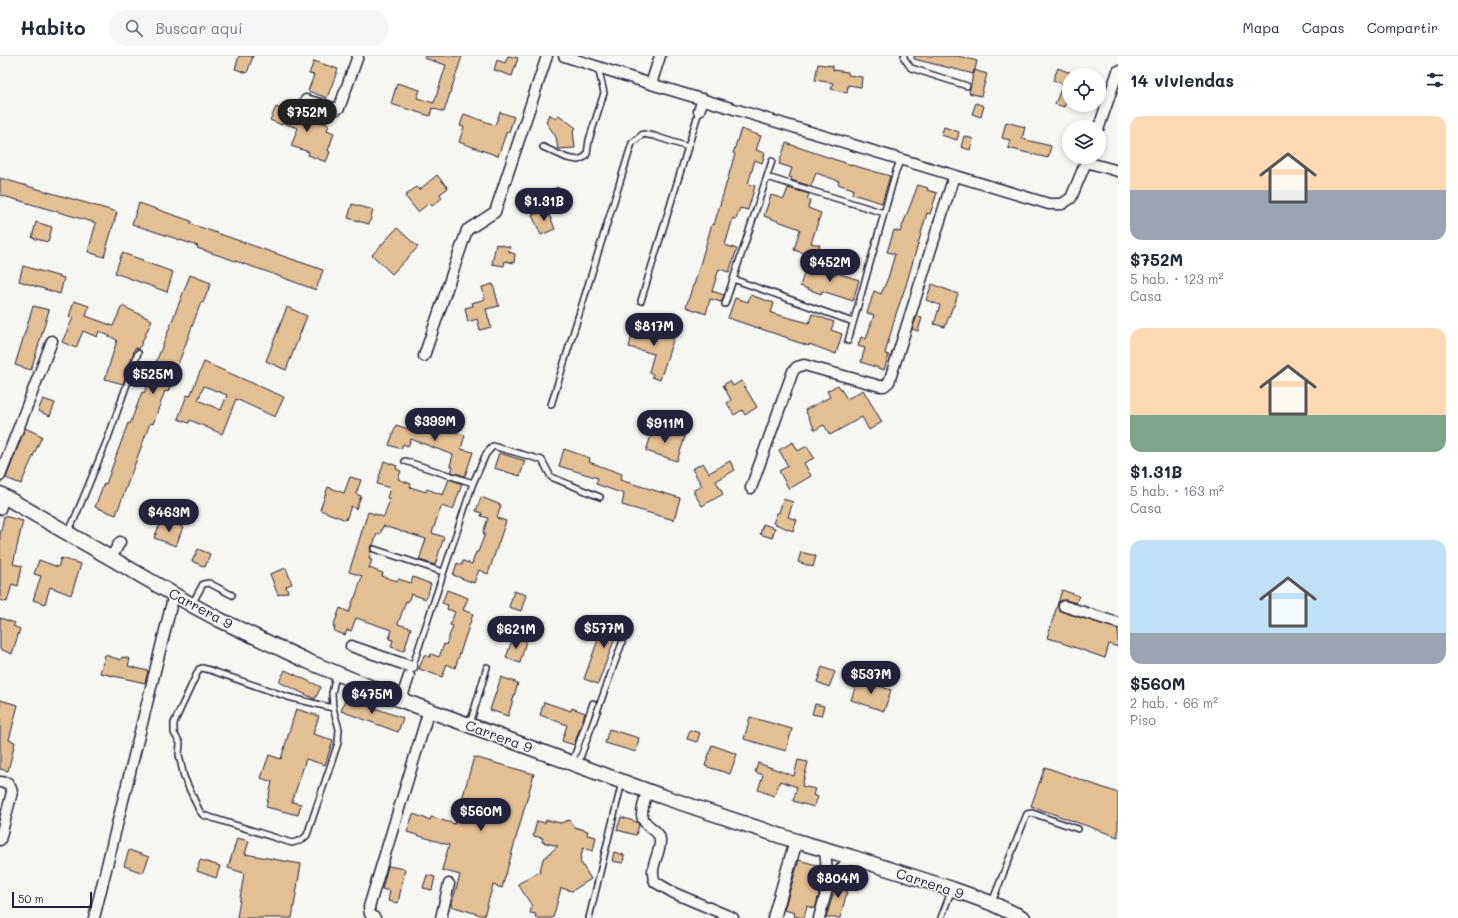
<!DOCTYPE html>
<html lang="es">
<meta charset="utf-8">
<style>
:root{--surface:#fff;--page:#f6f6f7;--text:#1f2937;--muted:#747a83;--line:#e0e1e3;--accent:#22223b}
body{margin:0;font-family:Mali,sans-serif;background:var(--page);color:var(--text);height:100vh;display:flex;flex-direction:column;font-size:15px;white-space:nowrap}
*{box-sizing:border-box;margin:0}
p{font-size:13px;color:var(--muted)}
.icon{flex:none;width:22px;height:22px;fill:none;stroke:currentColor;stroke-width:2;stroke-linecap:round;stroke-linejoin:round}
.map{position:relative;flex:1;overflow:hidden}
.drawer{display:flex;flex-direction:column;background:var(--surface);width:340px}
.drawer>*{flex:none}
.tools{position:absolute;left:1062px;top:12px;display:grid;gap:8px}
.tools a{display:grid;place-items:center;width:44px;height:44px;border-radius:50%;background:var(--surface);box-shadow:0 2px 6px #0003;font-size:20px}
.scale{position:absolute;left:12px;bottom:10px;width:80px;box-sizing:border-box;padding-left:4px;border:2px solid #22223b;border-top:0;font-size:11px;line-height:14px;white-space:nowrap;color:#22223b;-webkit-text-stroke:3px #f6f6f2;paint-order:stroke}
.price{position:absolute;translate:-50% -34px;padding:0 9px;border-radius:14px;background:var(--accent);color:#fff;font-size:13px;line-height:26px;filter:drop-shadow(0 1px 2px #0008)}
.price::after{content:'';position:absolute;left:50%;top:24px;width:12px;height:9px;margin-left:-6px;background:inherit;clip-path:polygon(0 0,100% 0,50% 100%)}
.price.on{background:#222;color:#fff}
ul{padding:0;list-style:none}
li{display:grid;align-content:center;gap:8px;height:212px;padding:0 12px}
li span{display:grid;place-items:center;height:124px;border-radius:12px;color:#555}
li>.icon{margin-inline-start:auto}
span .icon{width:72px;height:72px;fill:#fffc;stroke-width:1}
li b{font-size:17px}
h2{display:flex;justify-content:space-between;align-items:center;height:48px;padding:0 12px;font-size:17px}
header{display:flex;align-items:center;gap:24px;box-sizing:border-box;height:56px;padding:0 20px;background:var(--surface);border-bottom:1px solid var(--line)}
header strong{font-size:19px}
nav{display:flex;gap:22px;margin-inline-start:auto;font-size:14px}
.search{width:280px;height:36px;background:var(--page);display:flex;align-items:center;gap:10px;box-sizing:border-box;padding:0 14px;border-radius:22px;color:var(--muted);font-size:15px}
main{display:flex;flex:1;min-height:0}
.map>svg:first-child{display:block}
.building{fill:#e3bf94;stroke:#22223b;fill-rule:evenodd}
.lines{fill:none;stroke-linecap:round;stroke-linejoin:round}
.service-casing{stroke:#22223b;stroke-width:8}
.minor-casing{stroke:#22223b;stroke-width:13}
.tertiary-casing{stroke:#22223b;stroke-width:15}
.secondary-casing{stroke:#22223b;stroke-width:17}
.service{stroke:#f6f6f2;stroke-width:5}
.minor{stroke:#f6f6f2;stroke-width:10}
.tertiary{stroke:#f6f6f2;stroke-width:12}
.secondary{stroke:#f6f6f2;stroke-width:14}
.labels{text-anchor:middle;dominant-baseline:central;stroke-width:3;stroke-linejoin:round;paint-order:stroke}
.street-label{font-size:14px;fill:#22223b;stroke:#f6f6f2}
</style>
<header>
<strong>Habito</strong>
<div class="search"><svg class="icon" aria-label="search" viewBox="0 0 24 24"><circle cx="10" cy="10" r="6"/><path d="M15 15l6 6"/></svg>Buscar aquí</div>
<nav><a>Mapa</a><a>Capas</a><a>Compartir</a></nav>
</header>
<main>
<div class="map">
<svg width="1118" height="862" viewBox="0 0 1118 862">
<rect width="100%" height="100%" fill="#f6f6f2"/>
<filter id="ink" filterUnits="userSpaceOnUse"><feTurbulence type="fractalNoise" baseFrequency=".025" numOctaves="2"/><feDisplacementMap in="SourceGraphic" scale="8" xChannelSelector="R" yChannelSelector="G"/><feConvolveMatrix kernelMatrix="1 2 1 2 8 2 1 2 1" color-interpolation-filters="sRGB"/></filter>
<g filter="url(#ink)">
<path class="building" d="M239,0H253L247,17L235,13Z
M425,0H462L444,56L432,52L430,60L391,48L397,27L420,34L417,42L434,47L446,9L424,2Z
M508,0L518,2L512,20L494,14L497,4L505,7Z
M914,0H958L977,5L974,18L914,3Z
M314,5L338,13L327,42L308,35L314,19L309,18Z
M818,8L833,10V14L848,16V19L862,21L861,31L848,29L847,37L831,33L833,27L815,24Z
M1058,12L1068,16L1069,15V38L1064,51L1055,48L1063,28L1053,24Z
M974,14L987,18L981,40L969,37Z
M976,47L984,50L981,61L972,58Z
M276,51L299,61L301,55L315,60L314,64L329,69L327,74L334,77L328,95L330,96L326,106L308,99L309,96L291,90L298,72L283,67L282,69L270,64Z
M500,56L514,61L509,76L507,75L498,100L459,86L464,71L460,70L464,58L495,69Z
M549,58L556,63L559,59L576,72L573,75L575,92L558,93L556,81L546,66Z
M1006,66L1025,71L1022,83L1051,90L1048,102L1008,92L1010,84L1002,82Z
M944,71L959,76L957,84L941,79Z
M741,73L761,80L756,94L765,97L762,107L755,104L748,128L755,130L748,154L740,152L736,163L733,162L725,189L737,193L729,216L719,213L712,235L724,239L721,246L710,243L706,258L686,251L693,229H694L712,168L714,169L735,98L733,97Z
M964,80L973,83L970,94L961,91Z
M786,87L845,107L890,120L882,147L852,138L853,133L838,128L839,125L816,117L811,130L791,124L792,122L789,121L792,112L779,108Z
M437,119L448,132L440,138L442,142L432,150L429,147L418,156L405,140L416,131L419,134Z
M0,122L117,156L104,201L88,196L96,167L0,139Z
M918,129L928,132L927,134L937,137L930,158L927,157L906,229L896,258L887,290L885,298L889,299L884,314L861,306L865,292L858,290L861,281L866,283L874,259L867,257L874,235L881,238L888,222L895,198L887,196L894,174L900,176Z
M558,131L563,143L543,151L538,139Z
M788,132L809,138L807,143L810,144L808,152L821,157L811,187L820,189L816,201L794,194L800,173L764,160L771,139L784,143Z
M139,147L191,165V168L323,214L316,234L265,215L197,192L198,190L132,168Z
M352,148L373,154L369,168L348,162Z
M547,153L555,173L541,179L532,159Z
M36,166L52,171L48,186L32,182Z
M397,172L418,191L392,218L372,199Z
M496,188L510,191L509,196L515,198L514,207L505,205L504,210L492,208Z
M122,197L143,204L142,205L173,216L167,236L115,217Z
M807,209L836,219L837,217L859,224L853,245L822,235L821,238L800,230Z
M23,210L64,222L60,238L19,225Z
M190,219L211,227L203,247L201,246L168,336L165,335L153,368L150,367L116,459L95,451L104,427L106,428L128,367L130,368L142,336L144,337Z
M493,228L499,250L486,253L491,271L480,274L477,263L468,266L465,252L473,250L472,247L485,243L482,231Z
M932,228L958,238L954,250H953L945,271L934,268L940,249L926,244Z
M750,239L774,247L771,257L809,267L812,258L834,266L831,274L842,278L836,298L809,288V290L788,283V282L728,262L735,242L748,246Z
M74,245L89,250L86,260L113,270L122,250L152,264L139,293L135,292L123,328L105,323L117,284L99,275L97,281L83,275L76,292L62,286L73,262L69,261Z
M33,250L49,254L31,314L15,309Z
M287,251L307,260L286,314L266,305Z
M917,260L922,262L918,275L912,273Z
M634,270L666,279L668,272L676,275L660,324L652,321L653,318L649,316L654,298L629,291Z
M204,306L284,341L275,361L236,343L222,378L190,364L189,367L178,363L187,339L190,340ZM204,330L227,339L221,354L198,344Z
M730,325L733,330L741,325L757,351L745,359L742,354L734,359L727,347L731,344L723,329Z
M838,329L847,343L863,334L882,366L869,374L862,361L830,379L824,369L815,374L805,354L830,341L827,335Z
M43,343L55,347L50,360L38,355Z
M412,362L465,379L461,393L473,396L465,420L451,416L453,411L450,410L453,399L411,383L408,390L403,388L401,393L389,389L396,369L408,373Z
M654,370L685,381L677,405L646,395Z
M25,372L42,380L21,428L6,422Z
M793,386L798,395L807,390L814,402L804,407L811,420L789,433L779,415L788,410L779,394Z
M564,393L590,402L589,406L622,418L620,424L680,442L674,464L622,449L624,438L596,428L598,422L559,410Z
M499,397L525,405L520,420L494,412Z
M384,405L397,410L396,413L401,415L398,423L411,428L410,431L426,436L427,433L443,439L449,423L462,428L453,454L442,450L438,459L432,477L444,481L435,509L419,504L426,483L397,474L383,470L380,478H377L373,489L370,491L371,496L369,503L372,504L369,512L383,517L382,520L397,525L398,523L411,527L413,521L431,528L426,543L411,538L408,546L406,545L398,568L411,572L404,595L391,591L393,584L389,583L392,574L356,562L351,575L347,574L345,579L334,575L335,571H333L340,552L349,556L354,542H355L362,520L349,516L368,456L384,461L390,443L387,442L390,432L377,428Z
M730,405L735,414L716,425L723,438L702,450L694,437V434L702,430L692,413L703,407L709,417Z
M350,421L361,424L356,438L361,440L356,453L351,450L346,464L320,454L328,431L344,437Z
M481,441L501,449L497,462L506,465L488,518L479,514L474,527L453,519L457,507L462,509L463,505L472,508L476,496H478L485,478L483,477L488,462L481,460L482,457L476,455Z
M783,443L793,446L788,461L797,464L793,475L773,467L777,457H779Z
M4,460L23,465L13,508L22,510L18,530L12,528L7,546L0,544V479Z
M162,463L183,471L176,490L154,482Z
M763,468L775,472L772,482L760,478Z
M198,493L210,498L205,511L192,505Z
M801,496L816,500L813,511L798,506Z
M61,502L81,508L71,539L50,531L45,548L33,544L41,520L34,518L39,504L58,511Z
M286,512L292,528L286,530L288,536L278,539L270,518Z
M447,534L468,542L463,554L473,558L455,612L447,608L442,621L419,613L424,599L430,601L431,598L439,601L444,588L446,589L453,570L450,569L455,556L447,553L448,549L442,547Z
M1062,534L1079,540L1076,547L1066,544L1060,545L1058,548L1060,555L1118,573V591L1109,588L1105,602L1062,587V586L1047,582Z
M514,535L526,539L521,555L509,551Z
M606,561L625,567L619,584L615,582L598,628L584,623Z
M0,562L15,567L13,570L20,573L12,598L0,593Z
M513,581L526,585L520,607L506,602Z
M105,599L121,604L122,601L130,603L128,610L148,615L145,627L100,617Z
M822,611L835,616L829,631L817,626Z
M285,614L321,631L315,643L279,626Z
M501,621L518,627L508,660L490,654Z
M858,623L891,634L884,655L851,644Z
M346,642L403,662L398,676L341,655Z
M0,644L18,649L9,684L15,686L8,715L0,713Z
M544,646L571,655L572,652L585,657L574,689L562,685L567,669L540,659Z
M815,648L824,650L821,660L812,658Z
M296,653L319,660L313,678L333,684L325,709L306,703L292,746L301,748L298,759L266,751L272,726L261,722L269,699L281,703Z
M750,661L792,673L786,695L744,683Z
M609,673L639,682L636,696L605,687Z
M690,674L700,677L697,686L687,683Z
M712,689L737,698L730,718L705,710Z
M474,701L534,718L502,832L493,829L484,860L451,850L460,819L442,814L449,789L407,776L413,758L430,764L431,761L455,768Z
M798,704L808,706L802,730L815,733L813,739L818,741L814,751L793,745L797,731L780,725L774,740L758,734L763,719L755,716L758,707L794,720Z
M1045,711L1118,737V781L1031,750Z
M621,761L637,766L639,769L636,779L617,774Z
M546,764L561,767L569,764L574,771L588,775L587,779L596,781L593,795L583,792L580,805L591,823L572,835L561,832L553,862H535L536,858L530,857L532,850L518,828L540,815L543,803L558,790L542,786L543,782L533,780L537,765L545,767Z
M237,782L249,785L245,798L301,808L292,862H237L244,817L228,812Z
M129,794L149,801L143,817L124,810Z
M614,796L624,799L623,807L612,805Z
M200,804L220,810L216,822L197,815Z
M799,804L820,810L821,816L816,833L820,834L815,853L807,850L804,862L794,860L795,857L784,854Z
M388,810L405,813L398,847L388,845L390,835L382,833Z
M427,819L435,821L432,834L423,832Z
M842,822L850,824L840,862H826L837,825Z"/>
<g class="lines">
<defs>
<path id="service" d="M904,0V2L911,12L967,30
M543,91L567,102L578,104L585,101L587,98L589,84L604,37L598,11
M767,121L884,157
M733,223L853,266
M641,245L688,91
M725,248L772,105
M848,285L896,115L901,103
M551,349L632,87L643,78L654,80L688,91L699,55
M405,405L473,427
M68,476L74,464L108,382L138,297
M374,493L443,516
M192,548L203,528L209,527L232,539
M412,612L473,427L486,398L493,390L542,404L551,421L600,441
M333,652L288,641L210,614L202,612L199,613L174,667V677L180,687L179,699L184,721L199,754L203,759L292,787L302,784L307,779L338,687L339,673L333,652L332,637L336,619
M470,668L487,611
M572,707L593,647
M578,708L622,587
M992,846L1027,758L1032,757L1078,773
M589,862L622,726
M941,862L952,833"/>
<path id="minor" d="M564,0L651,28L1049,148H1062L1071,142L1086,106L1118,115
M651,28L660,0
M306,44L337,53L339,52L358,0
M699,55L703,43
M1099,71L1118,15
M424,300L467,174L495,156L547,0
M0,420L52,285
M751,432L793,315L797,311L804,309L880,330H884L889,326L954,120
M0,453L4,440
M111,502L120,486
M1064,550L1118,567
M351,590L412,611
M401,644L409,620
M0,726L8,727L10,730L12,736L0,784
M647,735C645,742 642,752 642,759C643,771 660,773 660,784C661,798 648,811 655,826L674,837L733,862
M825,794L827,815L831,819
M831,819L837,818L851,801
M94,862L174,538
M375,862L370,858L369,851L429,654
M441,862L449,828
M819,862L831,819"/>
<path id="tertiary" d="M774,862L796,785"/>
<path id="secondary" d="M0,438L192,549L220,564L307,605L401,644L661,740L796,785L851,801L952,833L991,847L1023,862"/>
</defs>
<use href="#service" class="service-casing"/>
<use href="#minor" class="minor-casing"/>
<use href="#tertiary" class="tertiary-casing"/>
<use href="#secondary" class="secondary-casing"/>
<use href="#service" class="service"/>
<use href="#minor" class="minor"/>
<use href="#tertiary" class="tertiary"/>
<use href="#secondary" class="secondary"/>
</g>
</g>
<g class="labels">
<g class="street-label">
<text transform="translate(201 552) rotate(28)">Carrera 9</text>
<text transform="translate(499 680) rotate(20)">Carrera 9</text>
<text transform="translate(930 827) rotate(18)">Carrera 9</text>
</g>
</g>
</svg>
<div class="tools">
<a><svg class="icon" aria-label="locate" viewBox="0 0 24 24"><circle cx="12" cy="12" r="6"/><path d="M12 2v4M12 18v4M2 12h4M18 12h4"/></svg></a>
<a><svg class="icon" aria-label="layers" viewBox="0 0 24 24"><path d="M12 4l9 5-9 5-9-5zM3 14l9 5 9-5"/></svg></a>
</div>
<div class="scale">50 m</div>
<b class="price on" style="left:307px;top:77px">$752M</b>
<b class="price" style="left:544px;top:166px">$1.31B</b>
<b class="price" style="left:830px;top:227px">$452M</b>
<b class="price" style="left:654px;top:291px">$817M</b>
<b class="price" style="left:153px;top:339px">$525M</b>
<b class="price" style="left:435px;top:386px">$399M</b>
<b class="price" style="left:665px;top:388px">$911M</b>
<b class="price" style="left:169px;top:477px">$463M</b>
<b class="price" style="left:604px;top:593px">$577M</b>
<b class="price" style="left:516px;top:594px">$621M</b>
<b class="price" style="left:871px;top:639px">$537M</b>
<b class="price" style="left:372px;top:659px">$475M</b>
<b class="price" style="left:481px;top:776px">$560M</b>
<b class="price" style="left:838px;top:843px">$804M</b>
</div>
<section class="drawer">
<h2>14 viviendas<svg class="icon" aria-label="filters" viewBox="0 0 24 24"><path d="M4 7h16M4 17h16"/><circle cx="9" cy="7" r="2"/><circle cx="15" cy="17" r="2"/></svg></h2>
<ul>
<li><span style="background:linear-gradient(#ffd9b3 60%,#9aa5b1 0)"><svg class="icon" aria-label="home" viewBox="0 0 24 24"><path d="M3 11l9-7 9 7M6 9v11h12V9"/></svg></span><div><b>$752M</b><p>5 hab. · 123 m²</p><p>Casa</p></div></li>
<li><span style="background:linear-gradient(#ffd9b3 70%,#7fa58c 0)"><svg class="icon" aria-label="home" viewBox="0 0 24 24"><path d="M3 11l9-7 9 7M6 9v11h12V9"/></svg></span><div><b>$1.31B</b><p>5 hab. · 163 m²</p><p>Casa</p></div></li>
<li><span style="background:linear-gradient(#bfe0f5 75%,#9aa5b1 0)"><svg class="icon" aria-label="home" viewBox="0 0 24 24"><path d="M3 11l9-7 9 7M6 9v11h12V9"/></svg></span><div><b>$560M</b><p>2 hab. · 66 m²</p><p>Piso</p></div></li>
</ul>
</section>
</main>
